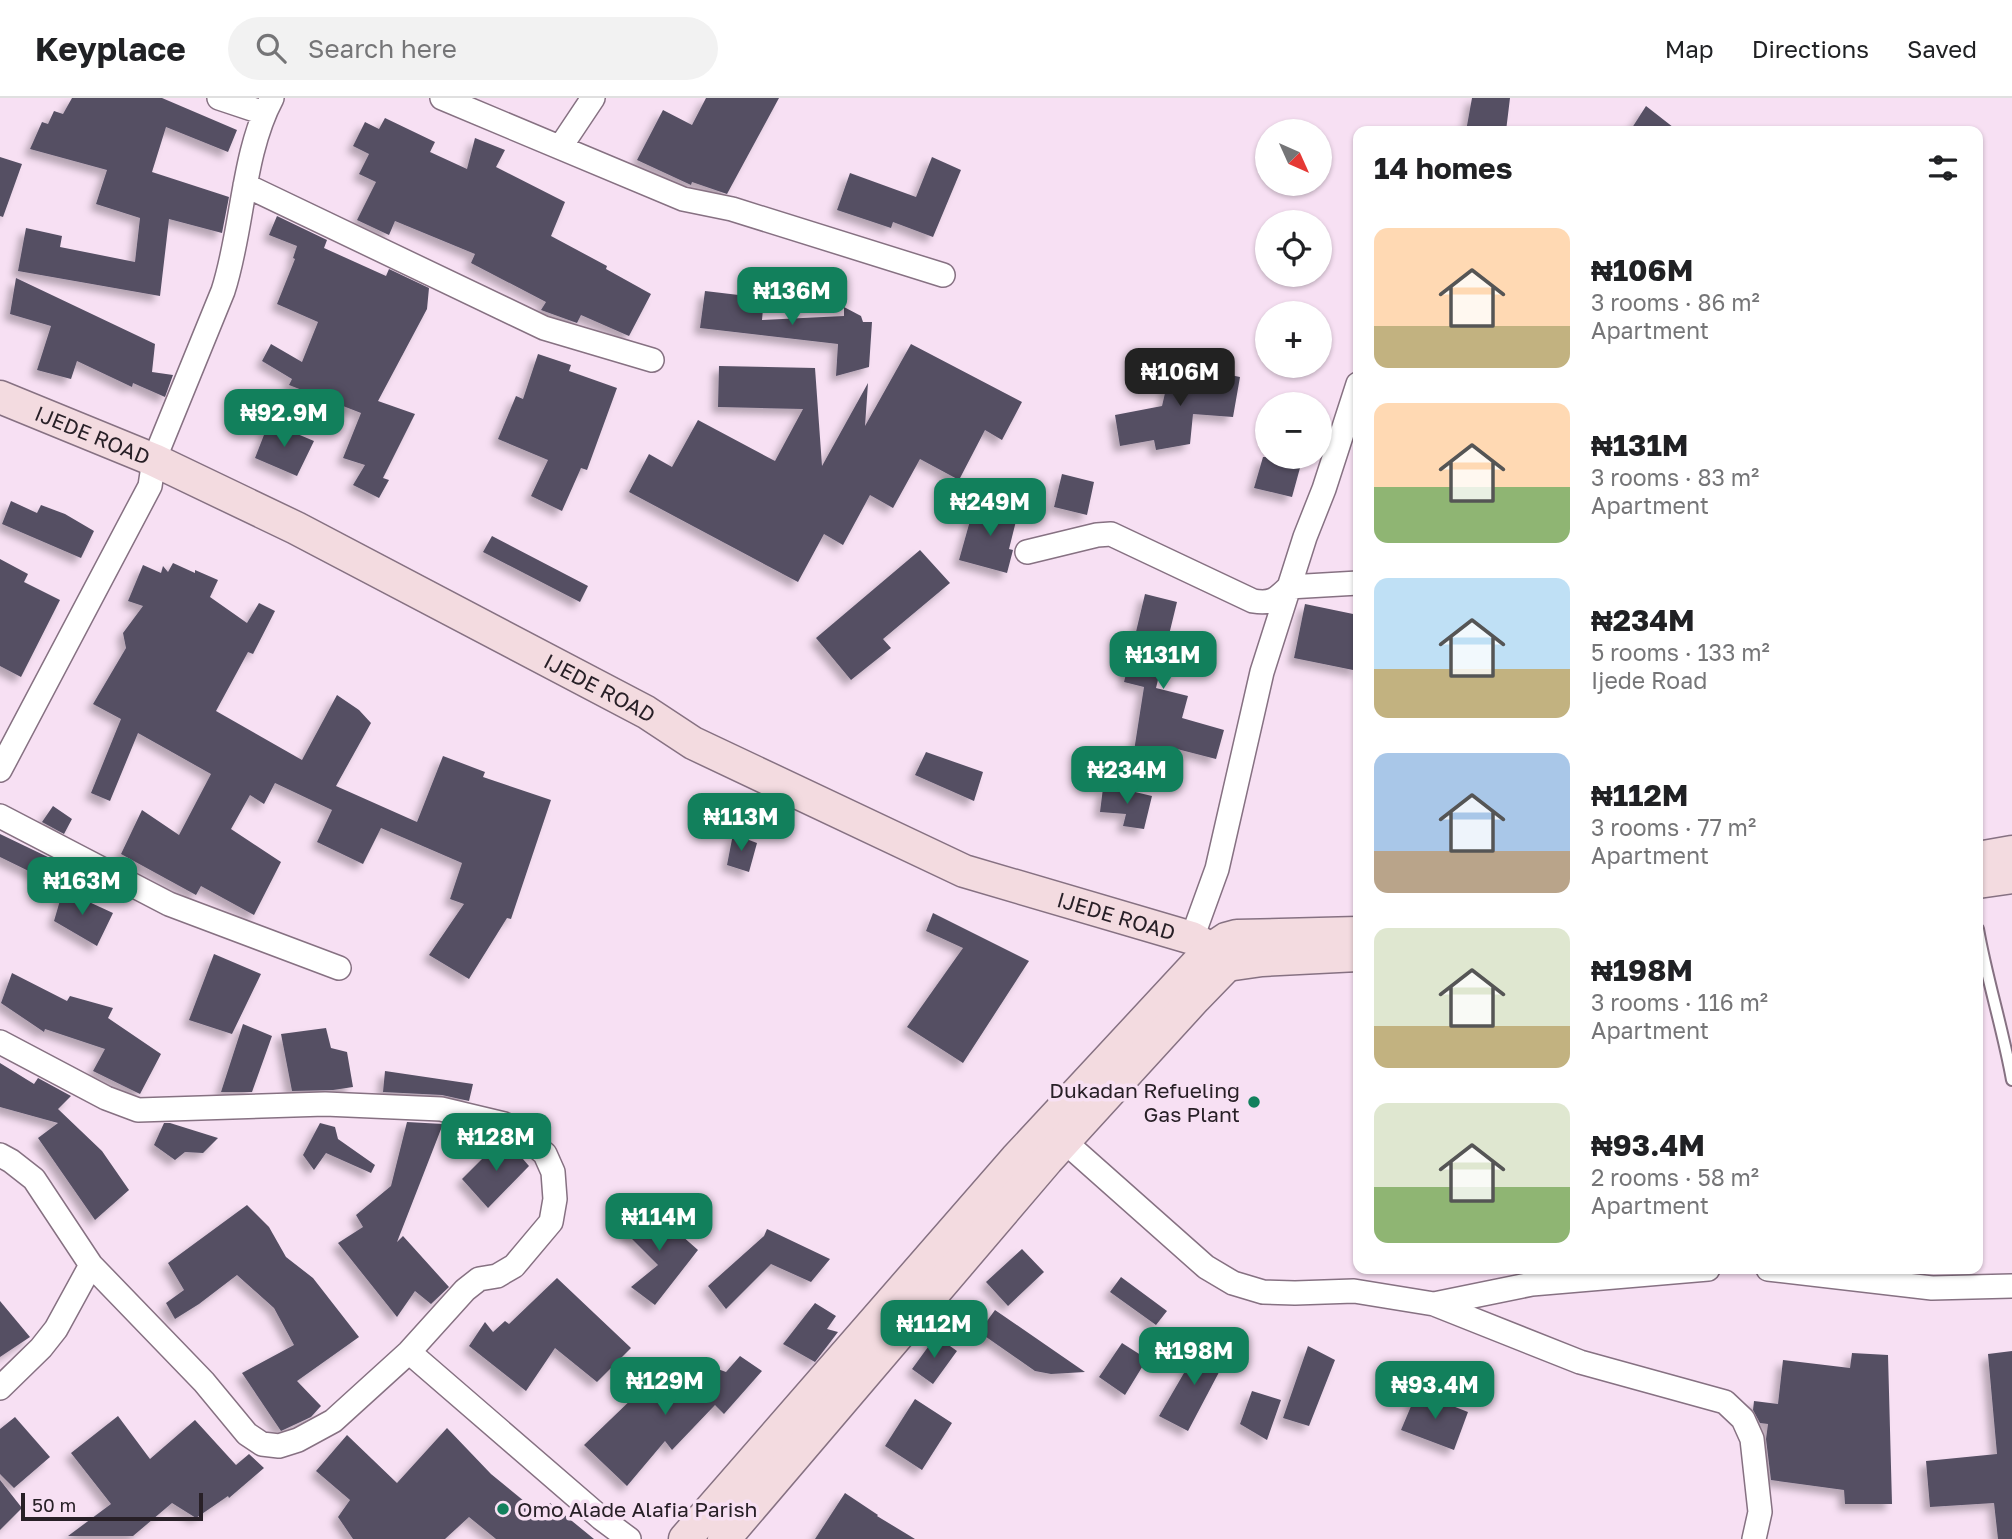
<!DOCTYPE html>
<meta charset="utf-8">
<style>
:root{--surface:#fff;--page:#f2f2f2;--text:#202124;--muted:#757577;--line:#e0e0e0;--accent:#12805c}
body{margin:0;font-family:"Golos Text",sans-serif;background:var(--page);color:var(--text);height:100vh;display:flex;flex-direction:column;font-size:26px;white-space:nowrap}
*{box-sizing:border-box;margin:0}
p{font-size:23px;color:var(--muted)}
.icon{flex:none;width:38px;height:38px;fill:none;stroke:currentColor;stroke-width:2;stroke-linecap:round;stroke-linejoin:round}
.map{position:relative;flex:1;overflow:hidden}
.side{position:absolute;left:1353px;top:28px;width:630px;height:1148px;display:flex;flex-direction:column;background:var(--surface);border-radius:14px;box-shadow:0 2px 5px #0004}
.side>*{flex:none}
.needle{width:46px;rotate:135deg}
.tools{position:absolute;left:1255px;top:21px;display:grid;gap:14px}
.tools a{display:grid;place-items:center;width:77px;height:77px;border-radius:50%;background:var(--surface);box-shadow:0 2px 5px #0004;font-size:35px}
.scale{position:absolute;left:21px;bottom:18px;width:182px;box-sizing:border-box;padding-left:7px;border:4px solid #282027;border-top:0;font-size:19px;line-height:24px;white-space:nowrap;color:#282027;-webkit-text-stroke:5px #f7e0f3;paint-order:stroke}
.price{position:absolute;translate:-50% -60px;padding:0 16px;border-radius:14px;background:var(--accent);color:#fff;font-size:23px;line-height:46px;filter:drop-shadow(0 2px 4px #0008)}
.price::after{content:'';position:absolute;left:50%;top:42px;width:21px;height:16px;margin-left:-10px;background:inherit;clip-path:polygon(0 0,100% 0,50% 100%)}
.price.selected{background:#222;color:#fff}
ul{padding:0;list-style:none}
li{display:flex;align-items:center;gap:21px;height:175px;padding:0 21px}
li span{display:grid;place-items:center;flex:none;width:196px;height:140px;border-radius:14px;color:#555}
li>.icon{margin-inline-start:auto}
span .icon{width:84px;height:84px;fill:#fffc;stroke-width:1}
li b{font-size:30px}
h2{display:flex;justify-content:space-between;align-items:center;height:84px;padding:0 21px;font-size:30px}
header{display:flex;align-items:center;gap:42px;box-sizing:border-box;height:98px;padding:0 35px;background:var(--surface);border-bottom:2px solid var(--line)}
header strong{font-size:33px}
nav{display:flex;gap:38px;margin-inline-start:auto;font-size:24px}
.search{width:490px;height:63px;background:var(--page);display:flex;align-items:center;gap:18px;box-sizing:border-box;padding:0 24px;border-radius:38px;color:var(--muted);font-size:26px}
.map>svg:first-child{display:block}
.building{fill:#554f64;filter:url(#shadow)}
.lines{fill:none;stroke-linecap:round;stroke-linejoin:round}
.service-casing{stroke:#867182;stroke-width:14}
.minor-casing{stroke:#867182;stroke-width:26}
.secondary-casing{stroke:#867182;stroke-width:35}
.service{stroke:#fff;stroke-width:10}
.minor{stroke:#fff;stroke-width:23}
.secondary{stroke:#f3dbe0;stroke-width:32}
.poi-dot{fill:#12805c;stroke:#f7e0f3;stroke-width:2.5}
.labels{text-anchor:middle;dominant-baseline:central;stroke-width:7;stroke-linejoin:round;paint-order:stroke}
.street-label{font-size:21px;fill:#282027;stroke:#f7e0f3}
.poi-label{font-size:21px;fill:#282027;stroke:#f7e0f3;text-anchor:end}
</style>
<header>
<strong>Keyplace</strong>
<div class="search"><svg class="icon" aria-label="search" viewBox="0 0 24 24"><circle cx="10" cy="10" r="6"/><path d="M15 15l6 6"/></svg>Search here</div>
<nav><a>Map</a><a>Directions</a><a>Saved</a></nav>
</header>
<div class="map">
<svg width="2012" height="1441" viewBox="0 0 2012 1441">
<defs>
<filter id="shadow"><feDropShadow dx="-6" dy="6" stdDeviation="3.5" flood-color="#0004"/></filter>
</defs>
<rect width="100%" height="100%" fill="#f7e0f3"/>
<path class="building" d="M72,0H162L237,32L228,54L166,29L152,74L229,99L222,135L169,121L160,198L18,173L26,130L62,138L60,149L135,164L140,120L96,106L107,72L30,51L42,24L48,26L54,13L63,16Z
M706,0H779L727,96L692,84L691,87L637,62L663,12L692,27Z
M1472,0H1510L1506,33H1466Z
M1646,8L1678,33H1630Z
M385,20L435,44L430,54L467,71L475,40L505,52L496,69L565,104L551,138L607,168L606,171L651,196L629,238L581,217L577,225L541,212L546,204L471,165L475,156L395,123L389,137L357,122L376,84L359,76L369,56L353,48L365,24L379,31Z
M0,59L22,66L3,119L0,118Z
M932,59L961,72L933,139L893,124L891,130L837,112L850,75L916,99Z
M277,118L327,142L324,150L386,178L389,171L429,190L427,211L378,303L415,316L383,380L389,382L379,400L353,387L365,367L343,360L361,315L289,287L292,281L262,263L271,246L302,264L318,224L277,206L295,161L293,160L297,148L269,137Z
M16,180L155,246L152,274L173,277L165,299L133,285L132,289L77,263L71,281L37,272L51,228L10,216Z
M705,193L764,200L762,222L844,218V209L861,218L863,224H872L869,269L836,278L838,246L700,230Z
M911,246L1022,304L1002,342L985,332L959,382L920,361L893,410L870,397L843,447L824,436L798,484L629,394L649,356L672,369L698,322L775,363L803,311L718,309L719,268L815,270L822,368L868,285L865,328Z
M538,256L571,267L569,273L617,290L587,372L581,370L562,413L531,398L548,362L498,341L516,298L523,301Z
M1172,265L1240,279L1233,319L1193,316L1190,346L1156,352L1154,342L1120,348L1115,317L1162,308Z
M269,324L314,343L297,378L255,360Z
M1263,359H1303L1292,399L1254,390Z
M1062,376L1094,384L1087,417L1054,409Z
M11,403L37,415L41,407L65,416L94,433L81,460L2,426Z
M975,405L1018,415L1009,451L1013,452L1007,475L959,462Z
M492,438L588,488L580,504L483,454Z
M920,452L950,485L883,541L891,550L851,582L816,540Z
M0,461L28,476L24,484L60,502L21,579L0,568Z
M173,465L195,475V472L218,482L210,499L247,525L259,505L275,513L253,556L248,554L216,613L302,662L337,597L359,612L371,625L336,688L417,724L443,658L485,674L483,679L551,702L511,821L507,820L469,881L429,857L464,806L450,801L462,765L381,730L363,766L317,744L332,712L275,685L264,706L250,697L231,731L281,764L254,817L201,788L196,797L121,756L142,712L179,737L211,676L138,635L110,703L91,695L121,621L93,606L126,550L123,535L143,508L128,503L143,467L161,475L163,468L168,474Z
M1145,496L1177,504L1156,590L1188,598L1182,620L1224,632L1216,661L1177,651L1176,659L1134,653L1144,589L1124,584Z
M1305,506L1358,517V573L1294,560Z
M926,654L983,674L974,703L915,677Z
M1103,690L1131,695V693L1152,698L1144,731L1123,728L1126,716L1100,714Z
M53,708L72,721L64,736L42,724Z
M0,736L52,761L43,780L0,759Z
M733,736L757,745L749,774L727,767Z
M63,792L113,815L97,848L54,823Z
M933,815L1029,863L963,965L907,929L963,850L926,833Z
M214,856L261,876L232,936L189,922Z
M12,875L67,903L70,898L113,910L108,920L161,956L140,996L93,973L105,951L45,931L44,934L1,905Z
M243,926L272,938L252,994H221Z
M326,930L331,950L347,954L353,989L333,992L292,993L281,936Z
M0,965L34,986L38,980L71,998L58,1011L102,1053L129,1092L95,1122L38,1040L58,1025L0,1009Z
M385,973L473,986L469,1003L442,997L383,994Z
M407,1024L443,1026L397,1144L403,1138L449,1189L431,1206L415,1193L397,1219L338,1145L363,1129L356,1117L391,1088Z
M164,1025H170L218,1040L203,1055L185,1054L175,1062L154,1047Z
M320,1025L335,1029L338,1041L375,1067L371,1075L326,1055L314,1072L303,1057Z
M502,1041L510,1046L529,1068L488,1110L462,1081Z
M247,1107L269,1129L286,1159L313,1180L359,1239L297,1283L321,1308L311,1319L281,1333L242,1275L294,1247L274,1210L237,1177L199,1206L175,1221L166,1205L184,1192L168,1165Z
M647,1107L698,1152L655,1207L631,1189L658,1167L624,1133Z
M767,1131L830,1161L811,1184L771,1166L726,1211L708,1188L764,1138Z
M1022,1151L1044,1174L1008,1208L986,1184Z
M1121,1179L1167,1213L1156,1227L1110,1194Z
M557,1180L631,1250L597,1284L555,1250L526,1293L469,1248L485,1224L493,1234L505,1223L509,1226Z
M0,1203L30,1239L0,1259Z
M815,1205L836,1218L827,1231L838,1234L815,1264L783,1246Z
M995,1212L1085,1274L1051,1276L1035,1273L979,1234Z
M936,1238L957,1253L933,1286L912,1271Z
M1202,1244L1227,1259L1188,1333L1159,1318Z
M1122,1245L1147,1261L1125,1297L1099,1279Z
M1308,1248L1335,1262L1309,1328L1283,1320Z
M2012,1253V1441H1998L1994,1405L1930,1409L1926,1363L1997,1356L1988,1256Z
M1852,1255L1888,1257L1892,1406H1845L1844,1392L1771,1382L1766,1341L1768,1326L1760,1325L1753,1312L1754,1303L1778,1306L1783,1262L1850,1270Z
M740,1258L762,1273L724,1316L715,1307L672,1352L665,1343L627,1388L584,1347L665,1269L691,1294L715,1270L726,1274Z
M1252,1293L1281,1302L1267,1342L1240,1326Z
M1417,1294L1468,1314L1454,1352L1401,1332Z
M915,1301L952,1325L922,1372L885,1348Z
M118,1318L150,1361L195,1322L236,1367L249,1356L264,1370L229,1400L228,1398L196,1420L172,1405L133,1438H68L111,1406L71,1355Z
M15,1319L50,1359L14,1390L0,1376V1331Z
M447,1330L491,1376L541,1417L550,1405L594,1441H496L469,1419L445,1441H353L338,1419L350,1402L316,1373L347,1337L397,1385Z
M0,1382L22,1410L0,1432Z
M845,1395L878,1417L877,1418L915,1441H815Z"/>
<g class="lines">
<defs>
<path id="service" d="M1978,831C1987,882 2003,931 2012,982"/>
<path id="minor" d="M219,0L264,15
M442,0L683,101L732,111L943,177
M561,48L593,0
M245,87L544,230L652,262
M1027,454L1097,437L1111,436L1253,503C1271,506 1276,502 1289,489L1358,485
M0,672L150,388L154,362L223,193C243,132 242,56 272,0
M0,718L169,806L339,870
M1192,840L1217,771L1262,574L1305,439L1324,391L1358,286
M0,944L106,1000L138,1012L325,1006L441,1011L504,1026L524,1038L545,1056L553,1074L555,1101L551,1124L514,1168L497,1178L479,1181L465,1192L409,1254L333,1323L298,1342L279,1348L262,1346L247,1336L204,1284L91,1167L34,1081L11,1063L0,1057
M1064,1043L1206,1169L1233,1185L1263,1194L1295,1195L1354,1193L1434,1206L1580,1264L1725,1304L1743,1321L1752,1341L1760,1414L1754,1441
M1768,1171L1932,1190L2012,1188
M1434,1206L1532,1186L1708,1171
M409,1254L601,1420L629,1441
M0,1290L41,1250L56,1231L91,1167"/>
<g id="secondary">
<path id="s1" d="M0,299L154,362L296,430L646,614L693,645L964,773L1192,840L1211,851L1227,867"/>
<path d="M1978,760L2012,754"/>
<path d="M1978,784L2012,779"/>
<path d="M1227,867L1262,862L1358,857"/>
<path d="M685,1441L1016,1061L1211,851L1226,841L1237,838L1358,835"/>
<path d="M724,1441L1047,1062L1195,900L1227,867"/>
</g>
</defs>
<use href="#service" class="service-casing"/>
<use href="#minor" class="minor-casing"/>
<use href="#secondary" class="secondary-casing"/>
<use href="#service" class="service"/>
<use href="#minor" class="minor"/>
<use href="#secondary" class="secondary"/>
</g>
<g class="poi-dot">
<circle cx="1254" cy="1004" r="7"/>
<circle cx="503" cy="1411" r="7"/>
</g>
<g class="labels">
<g class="street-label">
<text stroke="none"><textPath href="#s1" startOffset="100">IJEDE ROAD</textPath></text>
<text stroke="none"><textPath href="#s1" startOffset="667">IJEDE ROAD</textPath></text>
<text stroke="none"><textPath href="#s1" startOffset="1234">IJEDE ROAD</textPath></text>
</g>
<g class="poi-label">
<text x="1240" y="992">Dukadan Refueling<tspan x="1240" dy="24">Gas Plant</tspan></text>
<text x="517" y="1411" text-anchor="start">Omo Alade Alafia Parish</text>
</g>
</g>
</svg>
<div class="tools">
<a><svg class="needle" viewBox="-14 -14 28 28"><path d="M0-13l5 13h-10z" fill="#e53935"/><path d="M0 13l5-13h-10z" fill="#757577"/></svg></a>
<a><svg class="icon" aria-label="locate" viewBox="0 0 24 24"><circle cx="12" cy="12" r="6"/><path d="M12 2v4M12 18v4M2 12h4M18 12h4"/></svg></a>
<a>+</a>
<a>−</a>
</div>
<div class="scale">50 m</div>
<b class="price" style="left:792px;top:229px">₦136M</b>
<b class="price selected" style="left:1180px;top:310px">₦106M</b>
<b class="price" style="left:284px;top:351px">₦92.9M</b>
<b class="price" style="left:990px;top:440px">₦249M</b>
<b class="price" style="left:1163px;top:593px">₦131M</b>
<b class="price" style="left:1127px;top:708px">₦234M</b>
<b class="price" style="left:741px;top:755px">₦113M</b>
<b class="price" style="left:82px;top:819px">₦163M</b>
<b class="price" style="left:496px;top:1075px">₦128M</b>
<b class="price" style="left:659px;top:1155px">₦114M</b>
<b class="price" style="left:934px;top:1262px">₦112M</b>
<b class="price" style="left:1194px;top:1289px">₦198M</b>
<b class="price" style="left:665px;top:1319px">₦129M</b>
<b class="price" style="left:1435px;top:1323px">₦93.4M</b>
<section class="side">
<h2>14 homes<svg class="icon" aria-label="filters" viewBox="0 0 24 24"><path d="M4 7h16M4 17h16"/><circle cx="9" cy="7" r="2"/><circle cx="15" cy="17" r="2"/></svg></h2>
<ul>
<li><span style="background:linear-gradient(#ffd9b3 70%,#c2b280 0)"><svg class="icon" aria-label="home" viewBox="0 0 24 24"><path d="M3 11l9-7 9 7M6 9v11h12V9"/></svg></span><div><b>₦106M</b><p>3 rooms · 86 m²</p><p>Apartment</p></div></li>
<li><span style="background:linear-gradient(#ffd9b3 60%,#8fb573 0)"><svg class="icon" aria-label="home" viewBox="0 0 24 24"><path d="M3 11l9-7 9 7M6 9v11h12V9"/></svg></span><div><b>₦131M</b><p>3 rooms · 83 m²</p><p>Apartment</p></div></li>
<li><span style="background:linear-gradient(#bfe0f5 65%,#c2b280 0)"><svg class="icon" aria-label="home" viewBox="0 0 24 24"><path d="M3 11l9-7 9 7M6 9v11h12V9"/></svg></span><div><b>₦234M</b><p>5 rooms · 133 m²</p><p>Ijede Road</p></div></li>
<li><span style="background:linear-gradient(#a9c7e8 70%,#b9a48a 0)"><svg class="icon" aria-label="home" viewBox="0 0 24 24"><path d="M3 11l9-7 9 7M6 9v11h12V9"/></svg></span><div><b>₦112M</b><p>3 rooms · 77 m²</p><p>Apartment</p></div></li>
<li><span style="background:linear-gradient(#dfe7d0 70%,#c2b280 0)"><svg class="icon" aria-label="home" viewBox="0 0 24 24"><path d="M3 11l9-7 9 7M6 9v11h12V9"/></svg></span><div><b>₦198M</b><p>3 rooms · 116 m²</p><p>Apartment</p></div></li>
<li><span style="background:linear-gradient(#dfe7d0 60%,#8fb573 0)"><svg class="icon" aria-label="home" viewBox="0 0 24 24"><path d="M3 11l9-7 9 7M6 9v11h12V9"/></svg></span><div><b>₦93.4M</b><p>2 rooms · 58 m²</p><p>Apartment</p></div></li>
</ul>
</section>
</div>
